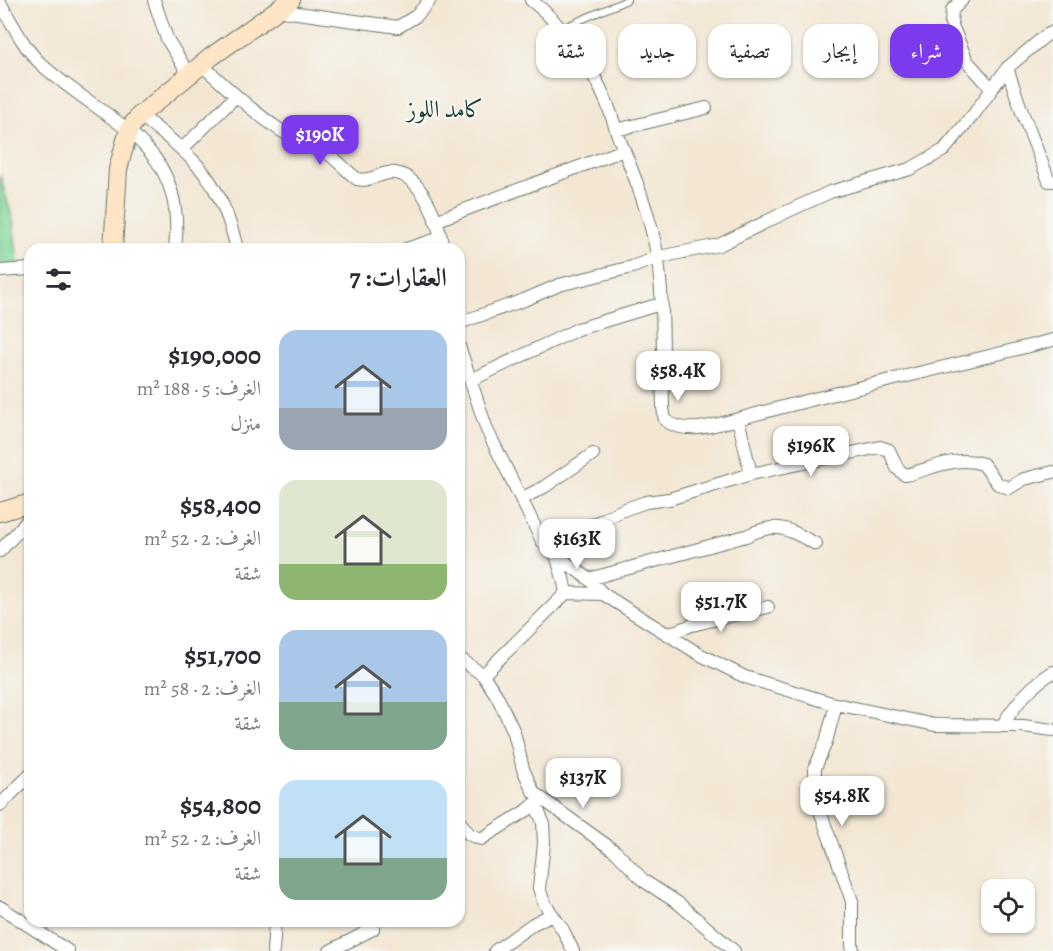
<!DOCTYPE html>
<html lang="ar">
<meta charset="utf-8">
<style>
:root{--surface:#fff;--page:#f7f7f7;--text:#2b2b33;--muted:#7c7c81;--accent:#7c3aed}
body{margin:0;font-family:Alegreya,Amiri,serif;background:var(--page);color:var(--text);direction:rtl;height:100vh;display:flex;flex-direction:column;font-size:22px;white-space:nowrap}
*{box-sizing:border-box;margin:0}
p{font-size:20px;color:var(--muted)}
.icon{flex:none;width:33px;height:33px;fill:none;stroke:currentColor;stroke-width:2;stroke-linecap:round;stroke-linejoin:round}
.map{position:relative;flex:1;overflow:hidden;direction:ltr}
.details{position:absolute;left:24px;top:243px;width:441px;height:684px;display:flex;flex-direction:column;background:var(--surface);border-radius:18px;box-shadow:0 2px 4px #0004;direction:rtl}
.details>*{flex:none}
.banner{position:absolute;left:483px;top:24px;width:480px;height:54px;direction:rtl;display:flex;gap:12px}
.buttons{position:absolute;left:981px;top:879px;display:grid;gap:12px}
.buttons a{display:grid;place-items:center;width:54px;height:54px;border-radius:12px;background:var(--surface);box-shadow:0 2px 4px #0004;font-size:30px}
.price{position:absolute;translate:-50% -51px;padding:0 14px;border-radius:12px;background:#fff;color:#222;font-size:20px;line-height:39px;filter:drop-shadow(0 2px 3px #0008)}
.price::after{content:'';position:absolute;left:50%;top:36px;width:18px;height:14px;margin-left:-9px;background:inherit;clip-path:polygon(0 0,100% 0,50% 100%)}
.price.current{background:var(--accent);color:#fff}
ul{padding:0;list-style:none}
li{display:flex;align-items:center;gap:18px;height:150px;padding:0 18px}
li span{display:grid;place-items:center;flex:none;width:168px;height:120px;border-radius:18px;color:#555}
li>.icon{margin-inline-start:auto}
span .icon{width:72px;height:72px;fill:#fffc;stroke-width:1}
li b{font-size:26px}
h2{display:flex;justify-content:space-between;align-items:center;height:72px;padding:0 18px;font-size:26px}
.tag{padding:0 21px;border-radius:18px;background:var(--surface);box-shadow:0 2px 4px #0004;font-size:21px;line-height:54px}
.tag.current{background:var(--accent);color:#fff}
.map>svg:first-child{display:block}
.green{fill:#83d99c;stroke:#518b68;stroke-width:1.5}
.lines{fill:none;stroke-linecap:round;stroke-linejoin:round}
.lane-casing{stroke:#69786c;stroke-width:8}
.street-casing{stroke:#69786c;stroke-width:14}
.secondary-casing{stroke:#69786c;stroke-width:20}
.lane{stroke:#fff;stroke-width:6}
.street{stroke:#fff;stroke-width:12}
.secondary{stroke:#fde5c5;stroke-width:18}
.labels{text-anchor:middle;dominant-baseline:central;stroke-width:4.5;stroke-linejoin:round;paint-order:stroke}
.quarter-label{font-size:24px;fill:#1f3d34;stroke:#f6f6f2}
</style>
<div class="map">
<svg width="1053" height="951" viewBox="0 0 1053 951">
<rect width="100%" height="100%" fill="#f6f6f2"/>
<filter id="ink" filterUnits="userSpaceOnUse"><feTurbulence type="fractalNoise" baseFrequency=".0167" numOctaves="2"/><feDisplacementMap in="SourceGraphic" scale="12" xChannelSelector="R" yChannelSelector="G"/><feConvolveMatrix kernelMatrix="1 2 1 2 8 2 1 2 1" color-interpolation-filters="sRGB"/></filter>
<filter id="wash" filterUnits="userSpaceOnUse"><feTurbulence type="fractalNoise" baseFrequency=".008" numOctaves="4" result="noise"/><feDisplacementMap in="SourceGraphic" scale="24" xChannelSelector="R" yChannelSelector="G"/><feGaussianBlur stdDeviation="1.35" result="paint"/><feColorMatrix in="noise" values="0 0 0 0 0 0 0 0 0 0 0 0 0 0 0 0 0 1.4 0 .05"/><feComposite in="paint" operator="in"/></filter>
<g filter="url(#wash)">
<rect width="100%" height="100%" fill="#f3e7d4"/>
<path class="green" d="M0,175L13,221L18,263L0,268Z"/>
</g>
<g filter="url(#ink)">
<g class="lines">
<defs>
<path id="lane" d="M560,29L627,0"/>
<path id="street" d="M154,0L167,39L190,76
M531,0C562,24 591,65 606,101C613,117 616,133 623,148C640,189 657,235 660,279C663,309 663,340 663,370C663,387 661,403 665,420C686,436 715,425 738,419L751,474
M962,0L952,10L951,23L967,61L992,89
M0,3C13,24 23,47 41,64C105,123 188,141 175,249
M276,10L398,27L416,16L430,0
M202,65C227,88 252,111 280,130C292,138 306,139 318,146C332,154 343,168 357,179C368,182 377,175 388,173C420,168 440,224 443,249
M1007,68L1022,112L1049,181H1053
M140,115C195,159 220,177 237,249
M616,130L706,108
M182,149L236,96
M435,221L624,150
M406,249L441,238
M0,271L30,269
M459,323L524,300L559,285L632,267L659,257L719,245L784,213L830,192L910,169L944,150L974,114L1007,68L1045,36L1053,32
M459,346L487,430L542,541L556,555L589,579L603,594L699,654L745,677L831,703L935,725L1023,726L1053,730
M471,380L578,329L660,304
M738,419C843,390 948,367 1053,340
M521,499L544,487L593,454
M542,541L573,534L623,510L646,502L669,499L751,474L880,447L889,450L897,468L905,475C932,469 955,455 983,464L998,484L1009,488L1024,479L1053,472
M0,551L30,518
M556,555L563,578L566,593
M589,579L746,536C778,521 786,528 816,544
M668,634L692,625L768,607
M459,658L483,675L497,696L514,732L523,769L534,793L616,852L644,881L678,903L734,951
M483,675L566,593L603,594
M836,704L826,742L815,768V785L820,811L852,901V945L853,951
M1002,726C1015,704 1030,686 1053,672
M0,805L30,775
M459,821L469,834L481,839L529,809L539,800
M0,907L68,951
M552,914L563,930L573,951
M273,951L275,921
M330,951L373,929
M495,951L533,924L552,914L544,903L539,888L544,844L543,822L535,804"/>
<path id="secondary" d="M113,249L118,169L129,129L140,115L211,57L291,0
M0,512L30,503"/>
</defs>
<use href="#lane" class="lane-casing"/>
<use href="#street" class="street-casing"/>
<use href="#secondary" class="secondary-casing"/>
<use href="#lane" class="lane"/>
<use href="#street" class="street"/>
<use href="#secondary" class="secondary"/>
</g>
</g>
<g class="labels">
<g class="quarter-label">
<text x="445" y="109">كامد اللوز</text>
</g>
</g>
</svg>
<div class="buttons">
<a><svg class="icon" aria-label="locate" viewBox="0 0 24 24"><circle cx="12" cy="12" r="6"/><path d="M12 2v4M12 18v4M2 12h4M18 12h4"/></svg></a>
</div>
<b class="price current" style="left:320px;top:166px">$190K</b>
<b class="price" style="left:678px;top:402px">$58.4K</b>
<b class="price" style="left:811px;top:477px">$196K</b>
<b class="price" style="left:577px;top:570px">$163K</b>
<b class="price" style="left:721px;top:633px">$51.7K</b>
<b class="price" style="left:583px;top:809px">$137K</b>
<b class="price" style="left:842px;top:827px">$54.8K</b>
<div class="banner">
<a class="tag current">شراء</a>
<a class="tag">إيجار</a>
<a class="tag">تصفية</a>
<a class="tag">جديد</a>
<a class="tag">شقة</a>
</div>
<section class="details">
<h2>العقارات: 7<svg class="icon" aria-label="filters" viewBox="0 0 24 24"><path d="M4 7h16M4 17h16"/><circle cx="9" cy="7" r="2"/><circle cx="15" cy="17" r="2"/></svg></h2>
<ul>
<li><span style="background:linear-gradient(#a9c7e8 65%,#9aa5b1 0)"><svg class="icon" aria-label="home" viewBox="0 0 24 24"><path d="M3 11l9-7 9 7M6 9v11h12V9"/></svg></span><div><b>$190,000</b><p>الغرف: 5 · 188 m²</p><p>منزل</p></div></li>
<li><span style="background:linear-gradient(#dfe7d0 70%,#8fb573 0)"><svg class="icon" aria-label="home" viewBox="0 0 24 24"><path d="M3 11l9-7 9 7M6 9v11h12V9"/></svg></span><div><b>$58,400</b><p>الغرف: 2 · 52 m²</p><p>شقة</p></div></li>
<li><span style="background:linear-gradient(#a9c7e8 60%,#7fa58c 0)"><svg class="icon" aria-label="home" viewBox="0 0 24 24"><path d="M3 11l9-7 9 7M6 9v11h12V9"/></svg></span><div><b>$51,700</b><p>الغرف: 2 · 58 m²</p><p>شقة</p></div></li>
<li><span style="background:linear-gradient(#bfe0f5 65%,#7fa58c 0)"><svg class="icon" aria-label="home" viewBox="0 0 24 24"><path d="M3 11l9-7 9 7M6 9v11h12V9"/></svg></span><div><b>$54,800</b><p>الغرف: 2 · 52 m²</p><p>شقة</p></div></li>
</ul>
</section>
</div>
